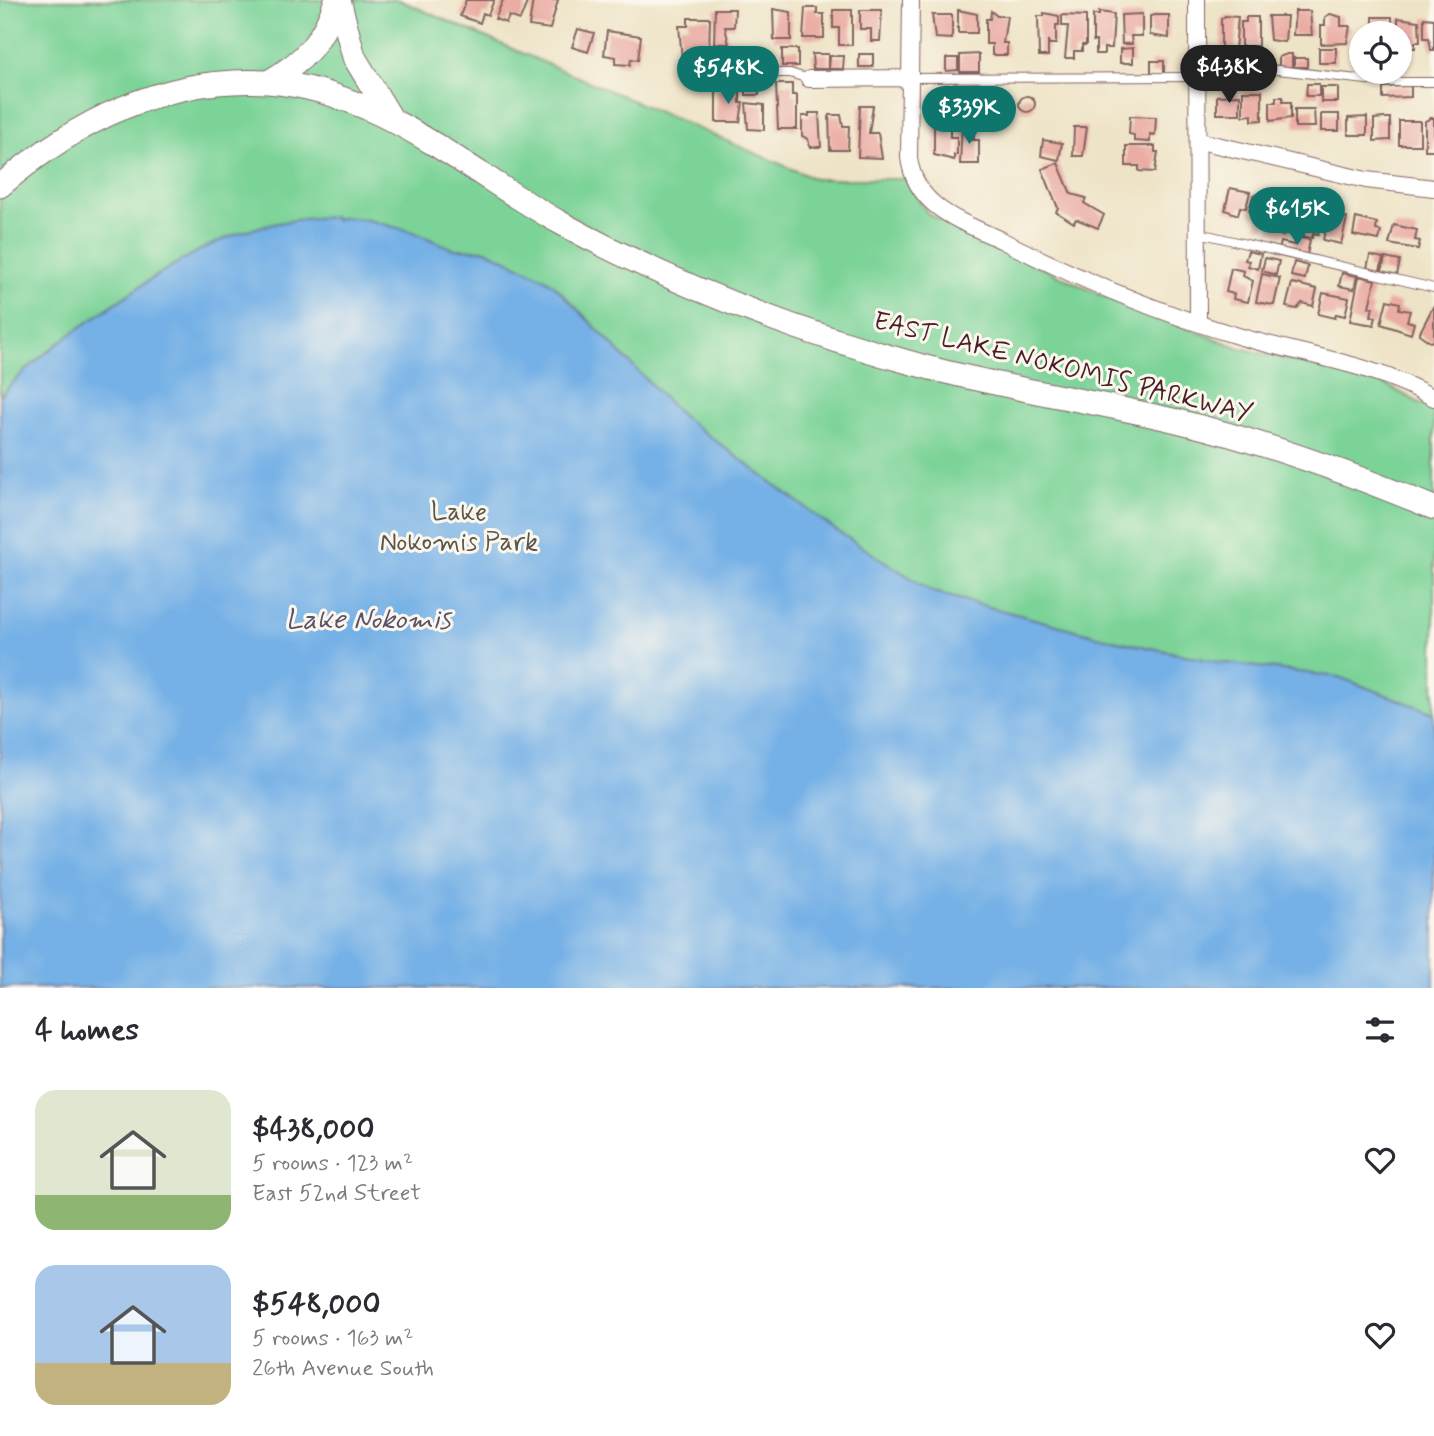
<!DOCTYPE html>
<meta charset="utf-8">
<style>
:root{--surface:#fff;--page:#f2f2f3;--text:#2b2b33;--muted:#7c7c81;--accent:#0f766e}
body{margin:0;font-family:Mynerve,sans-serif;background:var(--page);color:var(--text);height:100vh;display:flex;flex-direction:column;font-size:26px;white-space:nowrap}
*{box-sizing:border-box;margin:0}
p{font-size:23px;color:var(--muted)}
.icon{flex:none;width:38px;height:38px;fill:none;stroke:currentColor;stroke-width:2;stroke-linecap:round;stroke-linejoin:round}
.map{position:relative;height:988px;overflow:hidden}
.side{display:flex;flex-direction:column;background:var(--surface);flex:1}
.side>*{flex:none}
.buttons{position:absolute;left:1349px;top:21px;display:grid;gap:14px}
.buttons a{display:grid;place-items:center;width:63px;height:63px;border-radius:50%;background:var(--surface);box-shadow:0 2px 5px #0004;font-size:35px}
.price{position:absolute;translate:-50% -60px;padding:0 16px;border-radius:24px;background:var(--accent);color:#fff;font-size:23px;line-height:46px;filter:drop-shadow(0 2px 4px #0008)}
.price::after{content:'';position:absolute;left:50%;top:42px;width:21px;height:16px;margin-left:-10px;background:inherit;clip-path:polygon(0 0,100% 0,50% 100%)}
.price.on{background:#222;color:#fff}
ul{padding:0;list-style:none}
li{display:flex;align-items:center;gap:21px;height:175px;padding:0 35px}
li span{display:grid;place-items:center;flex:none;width:196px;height:140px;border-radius:21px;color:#555}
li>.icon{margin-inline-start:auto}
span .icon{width:84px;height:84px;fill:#fffc;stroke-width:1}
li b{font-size:30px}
h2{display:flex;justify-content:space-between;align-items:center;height:84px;padding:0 35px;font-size:30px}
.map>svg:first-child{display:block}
.park{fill:#7bd398;stroke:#627962;stroke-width:2}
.water{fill:#75b0e6;stroke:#606888;stroke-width:2}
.building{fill:#eaaca3}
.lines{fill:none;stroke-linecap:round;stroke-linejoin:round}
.lane-casing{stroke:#836461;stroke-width:10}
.street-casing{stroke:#836461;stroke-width:18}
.secondary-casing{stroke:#836461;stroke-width:25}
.lane{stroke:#fff;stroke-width:8}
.street{stroke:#fff;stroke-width:16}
.secondary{stroke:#fff;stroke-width:23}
.labels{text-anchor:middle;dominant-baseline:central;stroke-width:6;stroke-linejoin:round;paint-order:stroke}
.street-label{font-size:26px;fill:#4a1f2b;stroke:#fbf7ec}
.park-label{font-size:26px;fill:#59554c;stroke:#fbf7ec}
.water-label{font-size:28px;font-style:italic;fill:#59526c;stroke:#fbf7ec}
</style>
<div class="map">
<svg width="1434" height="988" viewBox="0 0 1434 988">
<rect width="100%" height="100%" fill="#fbf7ec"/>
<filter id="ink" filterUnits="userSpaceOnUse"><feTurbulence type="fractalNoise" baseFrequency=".0143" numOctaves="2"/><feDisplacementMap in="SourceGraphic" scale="14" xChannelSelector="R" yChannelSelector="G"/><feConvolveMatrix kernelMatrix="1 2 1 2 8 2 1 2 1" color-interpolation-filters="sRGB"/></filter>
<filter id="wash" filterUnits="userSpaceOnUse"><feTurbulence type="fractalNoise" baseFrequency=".00686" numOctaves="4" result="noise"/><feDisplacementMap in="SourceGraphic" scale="28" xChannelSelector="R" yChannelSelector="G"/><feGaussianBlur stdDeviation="1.57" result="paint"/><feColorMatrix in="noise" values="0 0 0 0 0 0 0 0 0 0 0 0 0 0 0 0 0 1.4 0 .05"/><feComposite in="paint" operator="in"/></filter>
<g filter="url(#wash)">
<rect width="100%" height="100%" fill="#eee3c6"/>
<path class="park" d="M0,0H399L815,179H905L928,214L1107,298L1240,348L1385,384L1434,411V988H0Z"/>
<path class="water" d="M335,217V220L344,217L368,220L413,232L454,249L486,250L542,277L553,284L681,415L834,529L933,592L1113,640L1218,662L1339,677L1434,713V988H0V396C30,363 62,340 98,315C179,260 232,219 335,217Z"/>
<g id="blocks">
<path class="building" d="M466,0H494L488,15L483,13L480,23L460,16Z
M503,0H528L520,20L509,16L506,23L495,19Z
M533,0H558L550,29L529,26Z
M805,8H817V14H824V38H803Z
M715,9H735L734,27H725L729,44H714Z
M773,9L791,12V40H774Z
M833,10H852V45H839V28H833Z
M860,10H882L880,41H871V29H860Z
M958,10L977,14V33H958Z
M991,11L997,16H1007L1003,43H1007V55H992V44H986V19H990Z
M1295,11H1310L1312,35H1293Z
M1099,12L1114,14L1112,48H1104V54H1096V41H1093V15H1099Z
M1044,13L1059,16V25H1056V44H1049L1048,40V56H1039L1038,16H1044Z
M1142,14V36H1131L1132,44H1122L1121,15Z
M1330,14L1341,17V26H1350L1347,43L1321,44V25H1325V17Z
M932,15H952V39L935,38Z
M1062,15L1086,16V45H1082V51H1074V58H1065L1068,26H1062Z
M1155,15H1169V38L1150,35V16Z
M1225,16L1238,17L1235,50L1221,49V19Z
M1268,16H1287L1285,42L1270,40Z
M1246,17H1258V46H1241V22H1246Z
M1373,17H1392V33H1373Z
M688,18H710L709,56L682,59L679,26H688Z
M1398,18L1419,21L1420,42H1415V48H1404V39H1400L1398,33Z
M1424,18L1434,19V50H1431L1429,38H1424Z
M578,29L594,33L588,52L572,47Z
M607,31L641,36L638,60L631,59L630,65L615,64L616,57L604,55Z
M1133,48V63H1120V49Z
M1319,48H1336V63H1319Z
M782,49H798V66H782Z
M1242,52L1255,54L1254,64L1241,62Z
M729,54H744V67H729Z
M812,54H828V69H813Z
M859,54H873V67H859Z
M979,54V72H960V55Z
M1287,54H1292V67H1279V57Z
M830,56H844L843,69H829Z
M946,58H958V70L946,71Z
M1294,58H1307V67H1294Z
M1151,61H1164V74H1151Z
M715,70L730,71L729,85H715Z
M1242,73H1255V82H1242Z
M746,77H759V95H746Z
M776,84H792V95H797V129H778Z
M983,84L984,98L970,99V85Z
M1307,84H1319V96H1306Z
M944,85H959V100H944Z
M1411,86V97L1383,98V87Z
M1321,87H1338V102H1321Z
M716,89H740V103H743L740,122H716Z
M1243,91H1262V120L1252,121V115L1243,116Z
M1240,95V114H1217V96Z
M1019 104a8 8 0 1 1 16 0a8 8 0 1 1-16 0Z
M1276,97H1283V102H1291V118L1270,121V102H1276Z
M746,103L764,105V130L748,129Z
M860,106H873L869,133H878L882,158L858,157Z
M1295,109H1314L1315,127H1295Z
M809,113H819L821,147H810L808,139L802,136V116H809Z
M1321,114H1339V131H1321Z
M829,115H841L843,126H849L848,150H830Z
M1130,116L1156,117L1155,135L1150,134V142L1134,141V135L1129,134Z
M1367,117V135H1348V118Z
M1384,118H1390V140L1374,141V119Z
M1431,118H1434V150H1425V121Z
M1399,121H1420V145H1399Z
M962,123H974V139L971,140H979V164H960Z
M934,125H950V137H957V155H954V160L934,155Z
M1074,127H1087L1083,156H1073Z
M1043,140L1062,143L1059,160L1041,156Z
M1126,146H1155V152H1158L1155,172L1139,171V166H1126Z
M1058,163L1071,194L1086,198L1084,203L1104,215L1098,228L1076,219L1074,223L1056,212L1058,208L1042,169Z
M1230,188L1250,192L1246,208L1240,207L1238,215L1225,210Z
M1259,194L1271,199L1265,228L1256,226L1258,217L1251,215L1249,211L1253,195Z
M1283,200L1298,204L1289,234L1284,233L1283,236L1270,230L1276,204L1281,205Z
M1304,205L1314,207L1312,213L1322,215L1318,235L1313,234L1312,238L1301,236L1302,232L1298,231Z
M1329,214L1347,218L1341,244L1323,240Z
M1356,218L1377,223L1376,230L1381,231L1379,240L1353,235Z
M1394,225L1417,230L1415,240L1420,241L1418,249L1389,244Z
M1296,237L1310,240L1307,255L1279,250L1281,242L1294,245Z
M1248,251L1261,254L1258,269L1248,266L1249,261L1245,260Z
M1370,255L1383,258L1380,271L1367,268Z
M1265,258L1279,261L1276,275L1262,271Z
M1385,258L1400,261L1397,275L1382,271Z
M1294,262L1308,266L1305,279L1291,276Z
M1231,268L1244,271L1243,276L1253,281L1248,302L1233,299L1234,294L1226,292Z
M1342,273L1357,276L1354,289L1339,286Z
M1262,274L1280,278L1274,305L1256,302Z
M1359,276L1375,280L1369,307H1373L1371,316L1376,317L1374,325L1350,321Z
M1292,283L1317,289L1313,306L1302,303L1297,309L1286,307Z
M1323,293L1349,298L1345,316L1336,314L1335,318L1318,314Z
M1387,300L1400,303L1399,309L1410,311L1407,321L1414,323L1411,334L1381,324Z
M1434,305V341L1430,342L1419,334Z"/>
</g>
</g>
<g filter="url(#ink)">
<use href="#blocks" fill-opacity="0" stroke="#836461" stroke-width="2"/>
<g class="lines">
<defs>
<path id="lane" d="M1199,61L1384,82H1434
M759,73H790L809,79
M910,78L1197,77
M1199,233L1434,288"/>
<path id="street" d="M911,0L909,158C916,209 962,221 1003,241C1079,279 1156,312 1238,336C1305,356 1373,363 1434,398
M1197,0L1198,323
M809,79L910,78
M1200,141L1366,180L1434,188"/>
<path id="secondary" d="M339,0L354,57L391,118
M268,82C304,62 324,40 336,0
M0,186C76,121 165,76 267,82C377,89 467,171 559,222C674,285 799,333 926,367C1009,389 1093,401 1177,421C1265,442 1350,473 1434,508"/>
</defs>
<use href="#lane" class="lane-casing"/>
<use href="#street" class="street-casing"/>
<use href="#secondary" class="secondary-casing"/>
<use href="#lane" class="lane"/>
<use href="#street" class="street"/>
<use href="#secondary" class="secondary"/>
</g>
</g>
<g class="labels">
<g class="street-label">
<text transform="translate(1063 368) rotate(14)">EAST LAKE NOKOMIS PARKWAY</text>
</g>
<g class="park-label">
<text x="459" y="513">Lake<tspan x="459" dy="30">Nokomis Park</tspan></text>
</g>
<g class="water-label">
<text x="368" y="620">Lake Nokomis</text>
</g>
</g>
</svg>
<div class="buttons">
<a><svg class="icon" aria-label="locate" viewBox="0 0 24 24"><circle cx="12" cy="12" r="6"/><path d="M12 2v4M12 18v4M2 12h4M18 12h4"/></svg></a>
</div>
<b class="price on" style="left:1229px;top:105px">$438K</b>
<b class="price" style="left:728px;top:106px">$548K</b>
<b class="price" style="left:969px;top:146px">$339K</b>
<b class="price" style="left:1297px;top:247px">$615K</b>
</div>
<section class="side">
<h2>4 homes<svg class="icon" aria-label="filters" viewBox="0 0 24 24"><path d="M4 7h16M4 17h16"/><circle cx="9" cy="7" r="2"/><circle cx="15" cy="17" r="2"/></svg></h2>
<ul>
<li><span style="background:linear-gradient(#dfe7d0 75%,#8fb573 0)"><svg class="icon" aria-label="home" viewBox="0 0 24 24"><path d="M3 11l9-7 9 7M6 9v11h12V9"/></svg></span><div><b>$438,000</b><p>5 rooms · 123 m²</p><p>East 52nd Street</p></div><svg class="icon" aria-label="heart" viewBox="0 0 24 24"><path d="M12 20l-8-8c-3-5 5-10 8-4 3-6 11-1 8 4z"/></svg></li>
<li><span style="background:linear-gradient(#a9c7e8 70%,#c2b280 0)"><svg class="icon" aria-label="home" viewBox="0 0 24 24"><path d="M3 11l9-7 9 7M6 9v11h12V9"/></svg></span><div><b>$548,000</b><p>5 rooms · 163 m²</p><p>26th Avenue South</p></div><svg class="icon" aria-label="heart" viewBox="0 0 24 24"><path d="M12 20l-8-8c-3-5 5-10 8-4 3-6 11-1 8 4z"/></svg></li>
</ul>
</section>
